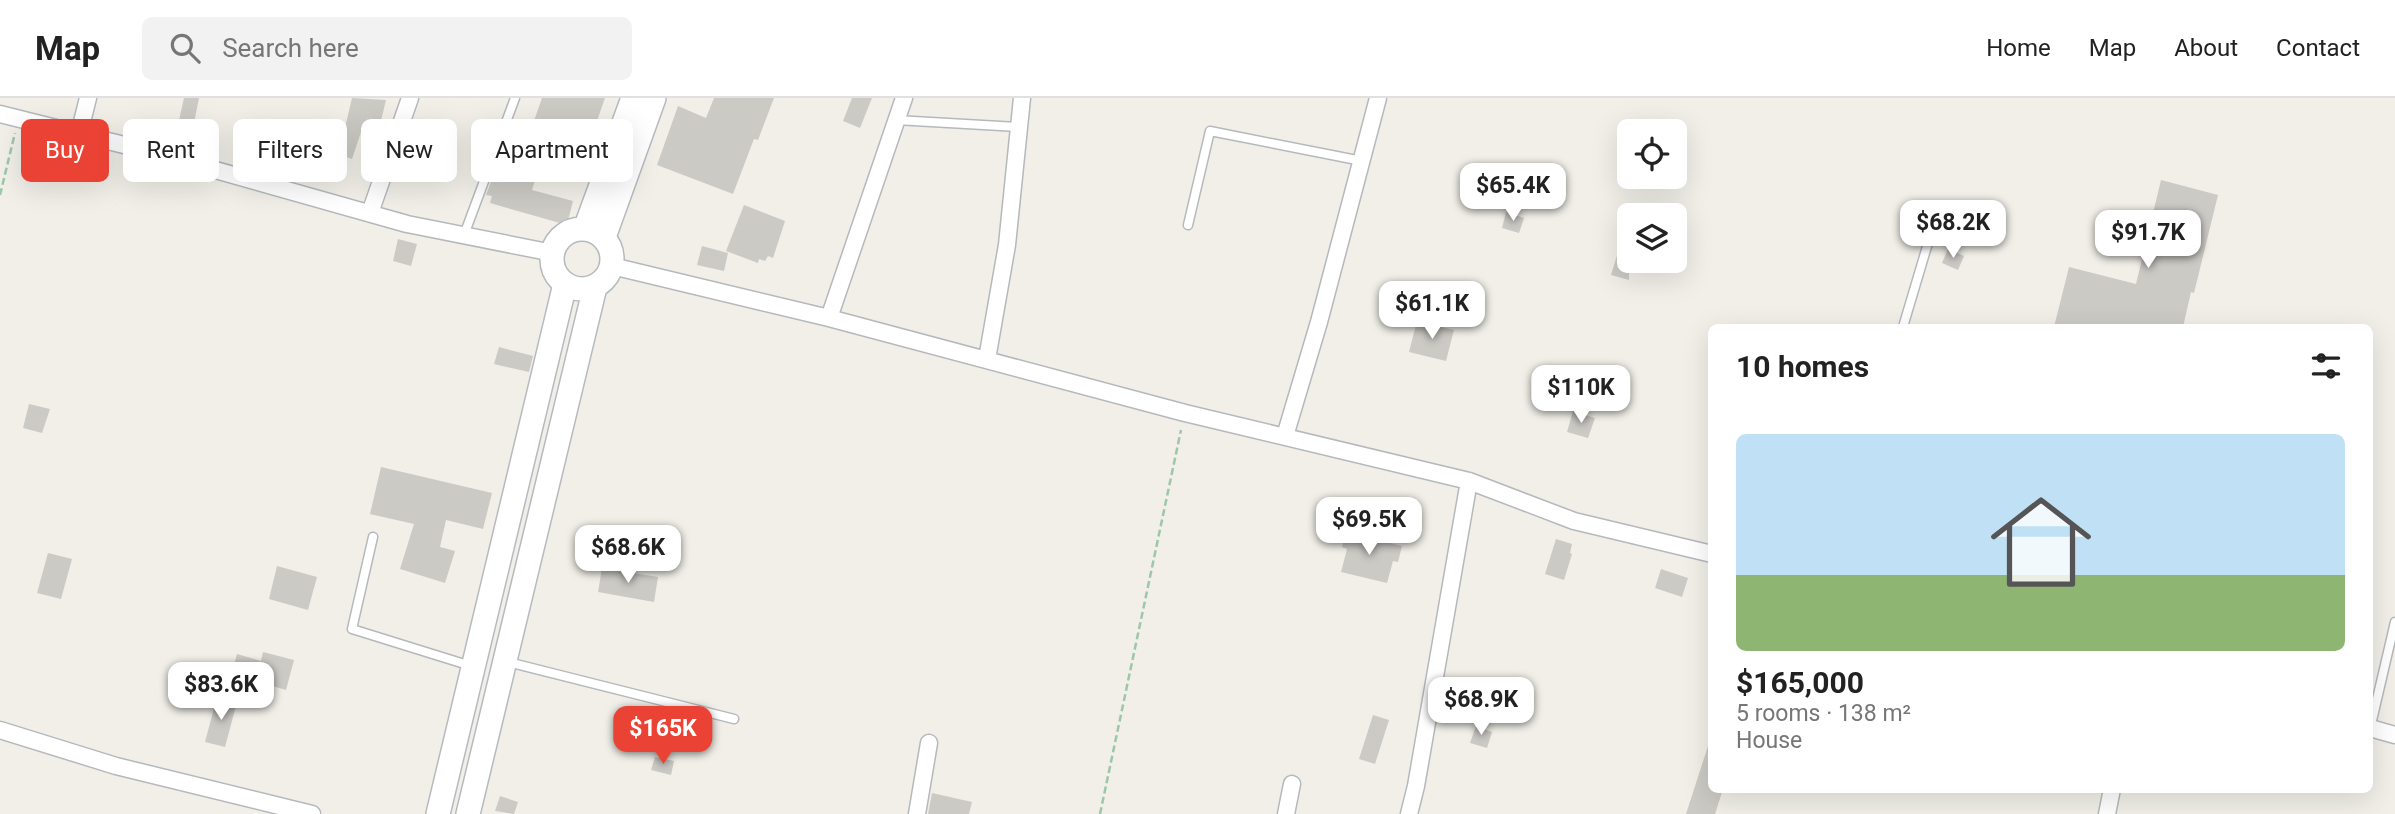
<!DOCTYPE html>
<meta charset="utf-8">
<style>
:root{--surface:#fff;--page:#f2f2f2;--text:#222;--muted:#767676;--line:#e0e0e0;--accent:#ea4335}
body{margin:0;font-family:Roboto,sans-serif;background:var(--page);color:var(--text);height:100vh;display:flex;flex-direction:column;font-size:26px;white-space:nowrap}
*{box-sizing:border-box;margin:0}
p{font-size:23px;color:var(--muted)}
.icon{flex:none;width:38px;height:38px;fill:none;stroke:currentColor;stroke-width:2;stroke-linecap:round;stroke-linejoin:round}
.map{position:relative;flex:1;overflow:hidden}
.details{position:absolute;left:1708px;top:226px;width:665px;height:469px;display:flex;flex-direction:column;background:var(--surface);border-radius:10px;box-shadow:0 7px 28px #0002}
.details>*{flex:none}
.hud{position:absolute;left:21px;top:21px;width:665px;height:63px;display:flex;gap:14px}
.controls{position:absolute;left:1617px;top:21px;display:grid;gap:14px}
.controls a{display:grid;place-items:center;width:70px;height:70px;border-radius:10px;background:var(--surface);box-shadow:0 7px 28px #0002;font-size:35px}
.price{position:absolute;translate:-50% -60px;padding:0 16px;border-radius:14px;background:#fff;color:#222;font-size:23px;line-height:46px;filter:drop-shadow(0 2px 4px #0008)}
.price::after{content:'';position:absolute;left:50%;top:42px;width:21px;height:16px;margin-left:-10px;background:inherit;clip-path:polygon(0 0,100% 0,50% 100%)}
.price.on{background:var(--accent);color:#fff}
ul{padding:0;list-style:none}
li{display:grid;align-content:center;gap:14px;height:371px;padding:0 28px}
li+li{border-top:2px solid var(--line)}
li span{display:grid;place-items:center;height:217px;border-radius:10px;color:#555}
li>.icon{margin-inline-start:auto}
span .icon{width:126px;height:126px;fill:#fffc;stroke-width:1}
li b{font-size:30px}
h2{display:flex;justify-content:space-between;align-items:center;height:84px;padding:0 28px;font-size:30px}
.pill{padding:0 24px;border-radius:10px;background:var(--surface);box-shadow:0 7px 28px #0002;font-size:24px;line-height:63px}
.pill.on{background:var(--accent);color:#fff}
header{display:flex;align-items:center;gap:42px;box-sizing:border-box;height:98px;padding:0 35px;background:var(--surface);border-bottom:2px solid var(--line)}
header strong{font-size:33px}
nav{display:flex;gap:38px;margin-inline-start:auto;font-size:24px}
.search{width:490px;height:63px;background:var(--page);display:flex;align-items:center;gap:18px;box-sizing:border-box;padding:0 24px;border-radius:10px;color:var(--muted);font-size:26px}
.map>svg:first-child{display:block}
.building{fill:#cccac5}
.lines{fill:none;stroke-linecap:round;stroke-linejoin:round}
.lane-casing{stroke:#b5b8bc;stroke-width:11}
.street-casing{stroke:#b5b8bc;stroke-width:19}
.secondary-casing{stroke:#b6babf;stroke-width:26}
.path{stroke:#9cc7a9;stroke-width:2.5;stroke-dasharray:7 3.5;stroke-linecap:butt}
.lane{stroke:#fff;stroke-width:8}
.street{stroke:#fff;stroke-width:16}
.secondary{stroke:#fff;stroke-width:23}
</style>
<header>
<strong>Map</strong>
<div class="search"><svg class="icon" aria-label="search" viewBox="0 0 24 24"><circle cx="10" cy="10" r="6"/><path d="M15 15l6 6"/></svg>Search here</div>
<nav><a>Home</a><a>Map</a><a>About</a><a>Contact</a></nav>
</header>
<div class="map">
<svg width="2395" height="716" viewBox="0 0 2395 716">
<rect width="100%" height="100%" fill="#f1efe8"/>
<path class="building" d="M184,0H199L192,35L177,31Z
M352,0L386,2L378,35L362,31L352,61L331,54L339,32L344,34Z
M542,0H605L584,60L528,40Z
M714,0H774L758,42L754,41L733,96L657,67L678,8L706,20Z
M852,0H872L860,30L843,23Z
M512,46L527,51L522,67L538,73L532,92L573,103L567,127L490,105L492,98L486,97L492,81L499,83Z
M2161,82L2218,97L2194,195L2191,194L2183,229H2054L2069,169L2136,186Z
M744,107L785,123L773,160L768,158L765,163L759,161L758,165L726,153Z
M1506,114L1524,120L1519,135L1502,130Z
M1626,128L1629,129V182L1611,177Z
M398,141L417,146L411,168L393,163Z
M702,148L728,155L724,173L697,167Z
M1948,151L1964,158L1958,172L1942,165Z
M1417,223L1454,232L1446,263L1409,254Z
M499,249L533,258L529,274L494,266Z
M29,306L50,311L42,335L23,330Z
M1573,313L1595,320L1588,340L1567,334Z
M381,369L492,395L483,431L446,422L440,449L455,453L445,485L400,471L414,426L370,416Z
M1346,434L1402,448L1398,464L1393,463L1387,485L1341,474L1347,451L1342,449Z
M1556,441L1572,446L1570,455L1572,456L1564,482L1545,476Z
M48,455L72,461L61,501L37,495Z
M277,468L317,479L308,512L269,501Z
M602,470L658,479L654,504L598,494Z
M1661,471L1688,480L1682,499L1655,490Z
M263,554L294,562L286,592L244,580L240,595L227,592L237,556L261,563Z
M217,599L237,604L225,649L205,644Z
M1373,617L1389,622L1375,666L1359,661Z
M1476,628L1492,634L1487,650L1470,645Z
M1708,648L1712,649V691H1723L1715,716H1686Z
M655,659L674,663L671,677L651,672Z
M932,695L972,704L969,716H928Z
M500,698L518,704L514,716L495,713Z"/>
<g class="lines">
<defs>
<path id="lane" d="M896,22L1019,29
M1188,127L1210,33L1362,63
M464,137L515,0
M1903,229L1931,135
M373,439L352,531L471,568
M508,564L734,621
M2370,631L2395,524"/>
<path id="street" d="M0,16L148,53L407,126L553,155
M79,36L88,0
M370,115L410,0
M612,168L829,220L1185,315L1469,383L1574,423L1712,456
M829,220L904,0
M987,261L1007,147L1022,0
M1285,338L1319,224L1378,0
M2370,630L2395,637
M0,632L116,668L312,716
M917,716L929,645
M1286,716L1292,686
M1409,716L1416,688L1469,383
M2107,716L2112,691"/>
<path id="secondary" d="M552 161a30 30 0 1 1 60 0a30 30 0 1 1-60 0Z
M585,131L633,0
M604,139L654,0
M438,716L565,186
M468,716L595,189"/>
</defs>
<use href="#lane" class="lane-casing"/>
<use href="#street" class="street-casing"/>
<use href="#secondary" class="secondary-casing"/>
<path class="path" d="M0,97L15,35
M1100,716L1181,332"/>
<use href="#lane" class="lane"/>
<use href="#street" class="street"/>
<use href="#secondary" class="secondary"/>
</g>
</svg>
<div class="controls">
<a><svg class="icon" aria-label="locate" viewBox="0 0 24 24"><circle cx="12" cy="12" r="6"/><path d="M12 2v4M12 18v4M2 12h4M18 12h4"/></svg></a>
<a><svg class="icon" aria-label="layers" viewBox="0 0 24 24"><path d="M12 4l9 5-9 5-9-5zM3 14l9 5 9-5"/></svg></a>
</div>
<b class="price" style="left:1513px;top:125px">$65.4K</b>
<b class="price" style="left:1953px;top:162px">$68.2K</b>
<b class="price" style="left:2148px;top:172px">$91.7K</b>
<b class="price" style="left:1432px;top:243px">$61.1K</b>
<b class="price" style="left:1581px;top:327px">$110K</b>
<b class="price" style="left:1369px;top:459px">$69.5K</b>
<b class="price" style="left:628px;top:487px">$68.6K</b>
<b class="price" style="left:221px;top:624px">$83.6K</b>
<b class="price" style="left:1481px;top:639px">$68.9K</b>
<b class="price on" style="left:663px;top:668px">$165K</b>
<div class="hud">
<a class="pill on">Buy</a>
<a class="pill">Rent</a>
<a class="pill">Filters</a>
<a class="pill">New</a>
<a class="pill">Apartment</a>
</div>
<section class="details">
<h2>10 homes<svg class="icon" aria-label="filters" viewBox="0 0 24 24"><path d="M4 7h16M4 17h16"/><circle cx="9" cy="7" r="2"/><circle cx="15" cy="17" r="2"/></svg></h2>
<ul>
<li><span style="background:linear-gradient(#bfe0f5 65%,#8fb573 0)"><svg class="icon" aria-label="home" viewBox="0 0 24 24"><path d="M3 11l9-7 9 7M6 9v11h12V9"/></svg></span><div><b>$165,000</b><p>5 rooms · 138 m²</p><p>House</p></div></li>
</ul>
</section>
</div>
